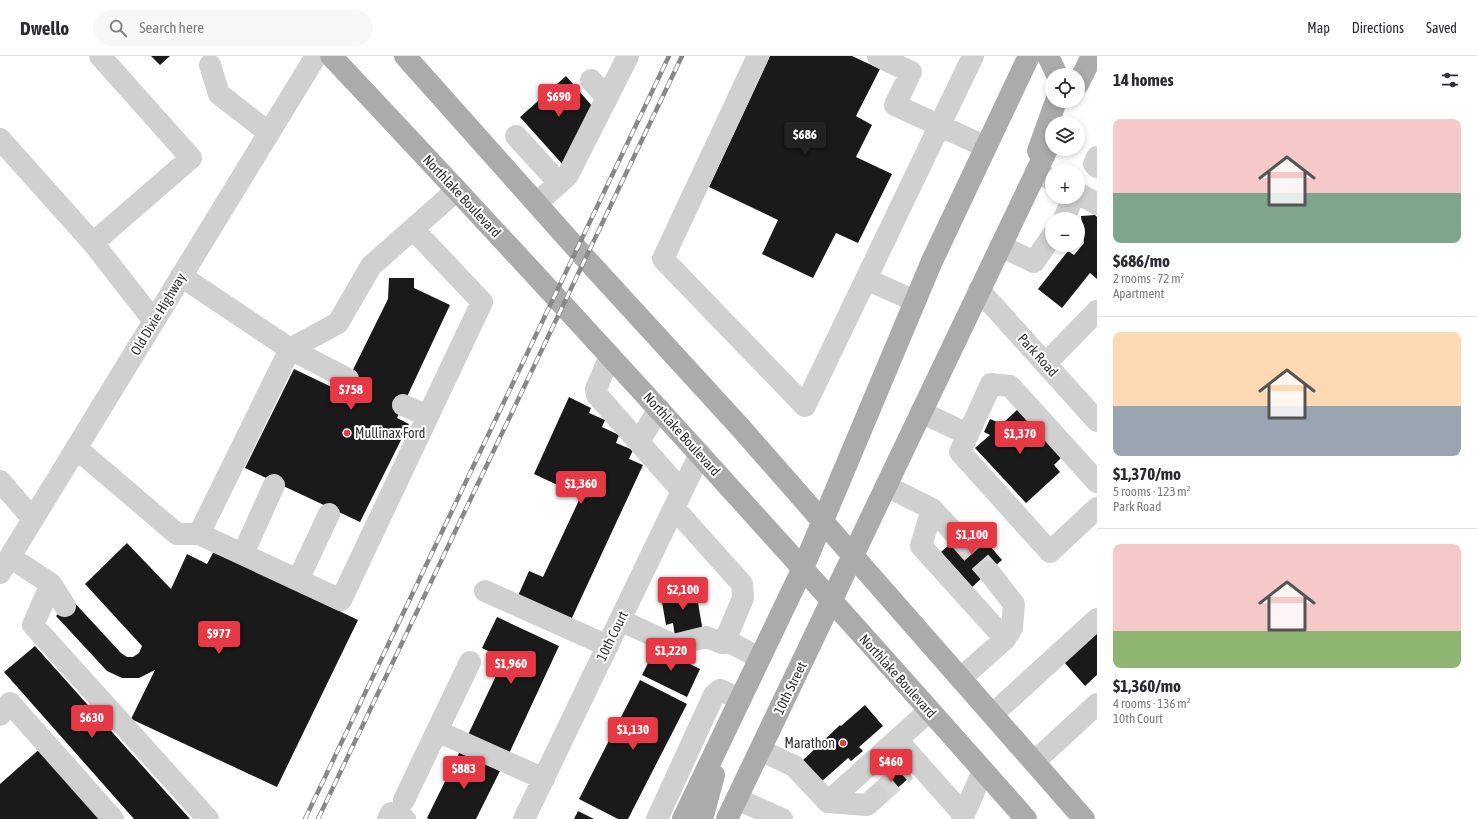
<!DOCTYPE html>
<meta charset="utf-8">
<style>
:root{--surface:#fff;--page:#f7f7f7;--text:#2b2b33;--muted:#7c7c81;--line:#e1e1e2;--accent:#e63946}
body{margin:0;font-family:"Asap Condensed",sans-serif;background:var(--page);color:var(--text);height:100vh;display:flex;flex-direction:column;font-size:15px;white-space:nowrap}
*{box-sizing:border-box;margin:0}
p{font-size:13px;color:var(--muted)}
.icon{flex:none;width:22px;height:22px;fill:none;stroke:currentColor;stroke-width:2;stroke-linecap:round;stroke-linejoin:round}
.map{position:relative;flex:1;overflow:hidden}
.details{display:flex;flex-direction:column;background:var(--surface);width:380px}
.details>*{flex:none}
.controls{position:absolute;left:1045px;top:12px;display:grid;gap:8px}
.controls a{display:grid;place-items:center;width:40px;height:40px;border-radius:50%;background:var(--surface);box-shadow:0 2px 6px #0003;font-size:20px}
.price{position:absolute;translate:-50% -34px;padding:0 9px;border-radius:4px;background:var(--accent);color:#fff;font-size:13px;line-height:26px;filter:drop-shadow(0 1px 2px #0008)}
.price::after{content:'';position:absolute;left:50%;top:24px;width:12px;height:9px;margin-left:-6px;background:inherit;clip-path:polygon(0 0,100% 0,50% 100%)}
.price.current{background:#222;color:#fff}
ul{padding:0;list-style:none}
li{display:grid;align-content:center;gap:8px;height:212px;padding:0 16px}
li+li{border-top:1px solid var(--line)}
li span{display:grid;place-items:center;height:124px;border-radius:8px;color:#555}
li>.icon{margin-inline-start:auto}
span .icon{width:72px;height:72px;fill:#fffc;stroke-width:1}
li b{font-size:17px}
h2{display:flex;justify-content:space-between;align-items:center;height:48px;padding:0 16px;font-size:17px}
header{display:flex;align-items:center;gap:24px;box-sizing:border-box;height:56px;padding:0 20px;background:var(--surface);border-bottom:1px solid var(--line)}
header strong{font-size:19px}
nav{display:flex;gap:22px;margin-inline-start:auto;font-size:14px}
.search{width:280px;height:36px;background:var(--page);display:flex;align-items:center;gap:10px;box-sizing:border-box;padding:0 14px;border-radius:22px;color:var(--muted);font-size:15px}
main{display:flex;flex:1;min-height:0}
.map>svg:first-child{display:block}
.building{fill:#1a1a1a}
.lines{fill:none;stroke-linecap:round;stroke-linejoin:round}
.minor-tunnel{stroke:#d6d6d6;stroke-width:22;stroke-dasharray:22 11;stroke-linecap:butt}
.minor{stroke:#d0d0d0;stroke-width:22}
.major{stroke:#ababab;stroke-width:22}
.rail-casing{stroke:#888;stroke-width:4.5}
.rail{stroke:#fff;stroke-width:3;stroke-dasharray:9;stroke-linecap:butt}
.poi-dot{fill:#e63946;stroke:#fff;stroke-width:1.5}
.labels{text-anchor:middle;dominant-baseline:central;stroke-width:4;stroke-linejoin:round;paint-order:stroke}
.street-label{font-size:14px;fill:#333;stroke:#fff}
.poi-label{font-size:14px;fill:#333;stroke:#fff;text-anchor:start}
</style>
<header>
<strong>Dwello</strong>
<div class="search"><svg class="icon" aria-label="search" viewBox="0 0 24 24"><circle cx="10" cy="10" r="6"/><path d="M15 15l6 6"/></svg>Search here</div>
<nav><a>Map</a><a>Directions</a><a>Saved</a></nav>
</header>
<main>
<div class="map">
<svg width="1097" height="763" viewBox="0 0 1097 763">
<rect width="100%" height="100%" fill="#fff"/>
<path class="building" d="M151,0H170L160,9Z
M770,0H852L880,13L856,60L872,69L856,101L892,118L858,187L836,177L813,222L762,198L778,164L709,131Z
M566,20L593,51L564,110L520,61Z
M1095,159L1097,161V223L1090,217L1062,252L1038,233L1068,195L1074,199L1084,187L1081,160Z
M389,222H414V232L450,249L397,362L409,368L360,466L245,412L294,313L342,336L388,243Z
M569,341L591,352L589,357L605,364L602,371L619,379L616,387L633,394L629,403L643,409L570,566L517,542L529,515L543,521L581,440L534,418Z
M1018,353L1062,401L1054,409L1060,416L1026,447L975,392L990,379L984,376L990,363L1002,368Z
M972,469L1002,504L972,531L941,496Z
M127,487L171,533L187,498L207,508L214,495L358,564L277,731L131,663L155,614L139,622H122L107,615L56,560L72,544L121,597L127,601H133L139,597L142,590L85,528Z
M695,529L703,576L675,581L673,567L666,569L662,546L671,545L669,533Z
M497,561L559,590L507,702L466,683L504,603L482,592Z
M1097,576V619L1085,630L1064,606Z
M35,590L190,763H134L4,616Z
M656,591L700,613L687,641L642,619Z
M640,624L687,648L628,763H618L579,743Z
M865,649L883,670L859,691L863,695L851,705L848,702L821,726L802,705L840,669L841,670Z
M43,690L108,763H0V728Z
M460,695L500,715L476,763H429L427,762Z
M900,708L911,720L882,746L871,734Z
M578,755L594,763H574Z"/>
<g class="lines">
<path class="minor-tunnel" d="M958,481L989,516
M877,740L906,714"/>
<path class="minor" d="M758,0L663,203L805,350L973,0
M878,0L911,16L895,49L986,91
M210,9L219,38L269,77
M591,24L607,42
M516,80L559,127
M0,83L93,187L154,265
M1097,101L1094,108L1097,111
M1036,116L1052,124
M1078,137L1097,148
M537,147L568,119L628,0
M1064,163L1073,141
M93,187L191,102L100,0
M1001,190L1034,206L1052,180
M181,220L290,293L338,267L371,210L457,134
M866,223L915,245
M979,234L1097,365
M610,300L596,333L597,339L682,435
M1046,307L1097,255
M403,349L428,360L482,246L413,173
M921,356L967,378
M641,389V382L659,353
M76,392L177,478H199L290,293L348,323
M0,425L33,463
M1097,426L1010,330L991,328L960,396L1050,496L1097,452
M886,430L932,453L921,490L1005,583L961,622
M674,452L742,528L743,542L727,580L729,586L760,602
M932,453L958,481
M199,478L341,544L428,360
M243,498L274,429
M10,501L51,528L65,550
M989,516L1014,548L1012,572L1005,583
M0,517L316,0
M298,524L329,458
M51,528L33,569L208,763
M485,535L608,590
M620,564L674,589L706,581L722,587L729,586
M993,658L1097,563
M0,659L10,647L113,763
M437,675L470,606
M897,684L964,759
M760,694L794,710L828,746L929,655
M1034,706L1097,648
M737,743L782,763
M404,744L437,675L544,723
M828,746L867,749L877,740
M388,763L391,757L405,763
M524,763L700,398
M657,763L714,639L720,634L740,643
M962,763L983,715"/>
<path class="major" d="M331,0C567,250 798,505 1026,763
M405,0L586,203L739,370L1084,763
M1048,0L1057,19
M1078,28L1092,0
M1038,95L1056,45
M683,763L803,512L932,205L1029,0
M702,763L714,719
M727,763L1052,83"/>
<defs>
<path id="rail" d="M305,763L669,0
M318,763L682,0"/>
</defs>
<use href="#rail" class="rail-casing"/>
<use href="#rail" class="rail"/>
</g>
<g class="poi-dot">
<circle cx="347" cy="377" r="4"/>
<circle cx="843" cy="687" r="4"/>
</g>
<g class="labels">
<g class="street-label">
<text transform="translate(462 140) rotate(47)">Northlake Boulevard</text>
<text transform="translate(158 258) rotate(-59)">Old Dixie Highway</text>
<text transform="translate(1038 299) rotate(48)">Park Road</text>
<text transform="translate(682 378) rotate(48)">Northlake Boulevard</text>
<text transform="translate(612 580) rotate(-64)">10th Court</text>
<text transform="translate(898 620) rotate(48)">Northlake Boulevard</text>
<text transform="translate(790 632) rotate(-64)">10th Street</text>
</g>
<g class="poi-label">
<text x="355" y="377">Mullinax Ford</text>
<text x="835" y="687" text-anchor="end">Marathon</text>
</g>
</g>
</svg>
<div class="controls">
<a><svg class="icon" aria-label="locate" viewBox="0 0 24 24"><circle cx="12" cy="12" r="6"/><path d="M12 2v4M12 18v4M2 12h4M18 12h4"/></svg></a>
<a><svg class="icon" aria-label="layers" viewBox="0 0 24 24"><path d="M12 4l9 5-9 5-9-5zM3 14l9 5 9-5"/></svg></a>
<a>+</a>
<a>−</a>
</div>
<b class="price" style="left:559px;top:62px">$690</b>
<b class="price current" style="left:805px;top:100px">$686</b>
<b class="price" style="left:351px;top:355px">$758</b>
<b class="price" style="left:1020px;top:399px">$1,370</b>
<b class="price" style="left:581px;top:449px">$1,360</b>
<b class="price" style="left:972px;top:500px">$1,100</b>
<b class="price" style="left:683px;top:555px">$2,100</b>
<b class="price" style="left:219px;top:599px">$977</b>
<b class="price" style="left:671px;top:616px">$1,220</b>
<b class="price" style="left:511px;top:629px">$1,960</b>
<b class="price" style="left:92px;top:683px">$630</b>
<b class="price" style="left:633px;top:695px">$1,130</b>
<b class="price" style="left:891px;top:727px">$460</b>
<b class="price" style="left:464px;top:734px">$883</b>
</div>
<section class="details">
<h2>14 homes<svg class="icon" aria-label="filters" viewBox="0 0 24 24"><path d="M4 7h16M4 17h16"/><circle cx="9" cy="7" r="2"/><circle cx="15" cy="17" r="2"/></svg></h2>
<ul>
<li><span style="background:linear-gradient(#f6c9c9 60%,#7fa58c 0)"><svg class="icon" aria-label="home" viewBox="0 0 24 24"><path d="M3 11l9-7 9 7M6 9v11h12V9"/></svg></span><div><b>$686/mo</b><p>2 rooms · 72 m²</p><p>Apartment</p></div></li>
<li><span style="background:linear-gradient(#ffd9b3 60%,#9aa5b1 0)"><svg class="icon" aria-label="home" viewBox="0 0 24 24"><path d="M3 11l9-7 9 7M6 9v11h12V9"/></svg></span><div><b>$1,370/mo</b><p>5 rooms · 123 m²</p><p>Park Road</p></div></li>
<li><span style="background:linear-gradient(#f6c9c9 70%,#8fb573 0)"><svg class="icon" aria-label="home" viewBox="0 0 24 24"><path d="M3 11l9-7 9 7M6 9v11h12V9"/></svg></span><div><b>$1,360/mo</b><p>4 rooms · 136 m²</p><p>10th Court</p></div></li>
</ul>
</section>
</main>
